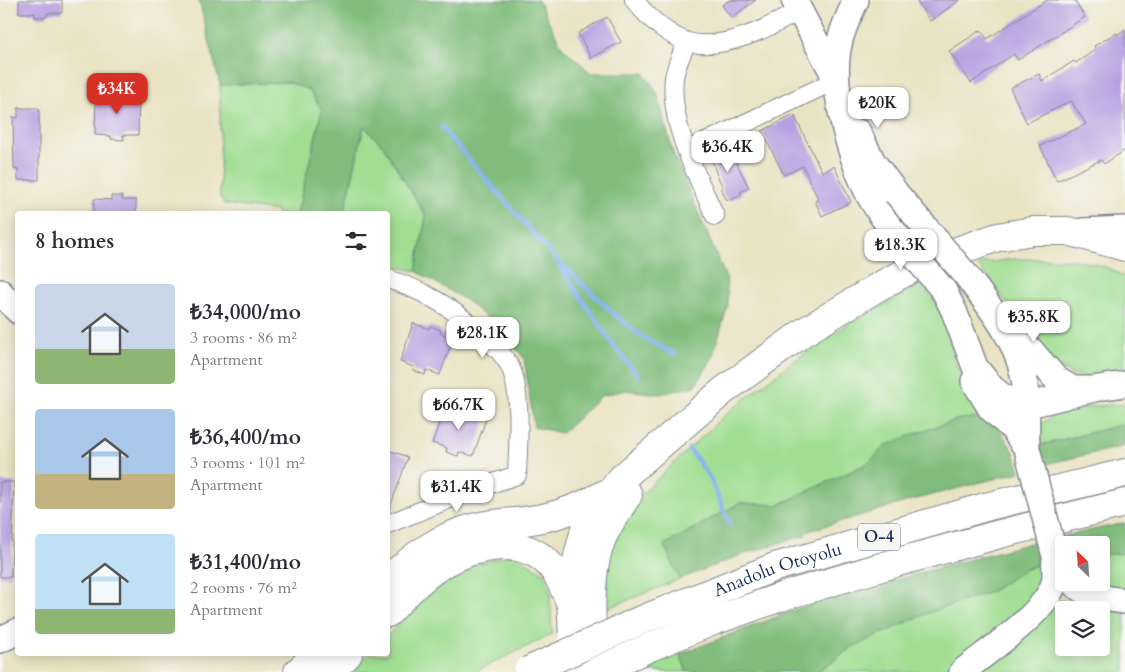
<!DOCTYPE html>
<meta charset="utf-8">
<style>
:root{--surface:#fff;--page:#f7f7f7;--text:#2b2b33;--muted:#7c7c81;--accent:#d93025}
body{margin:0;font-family:Cardo,serif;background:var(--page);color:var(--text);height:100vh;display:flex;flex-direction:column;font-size:19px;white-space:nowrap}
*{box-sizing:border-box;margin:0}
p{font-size:16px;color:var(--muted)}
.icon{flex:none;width:28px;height:28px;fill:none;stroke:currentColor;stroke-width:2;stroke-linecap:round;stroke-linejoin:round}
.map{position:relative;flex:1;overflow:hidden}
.side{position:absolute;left:15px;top:211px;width:375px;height:445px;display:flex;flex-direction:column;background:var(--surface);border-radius:5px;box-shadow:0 2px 12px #0003}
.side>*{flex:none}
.needle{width:32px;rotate:335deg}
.tools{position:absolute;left:1055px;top:536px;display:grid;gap:10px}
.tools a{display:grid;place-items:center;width:55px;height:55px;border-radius:5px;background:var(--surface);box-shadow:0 2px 12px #0003;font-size:25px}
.price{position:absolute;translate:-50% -42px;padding:0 11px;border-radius:10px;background:#fff;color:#222;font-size:16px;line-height:32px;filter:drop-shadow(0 1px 2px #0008)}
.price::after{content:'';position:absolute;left:50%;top:30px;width:15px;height:11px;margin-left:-8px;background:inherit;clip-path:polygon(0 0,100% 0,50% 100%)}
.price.on{background:var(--accent);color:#fff}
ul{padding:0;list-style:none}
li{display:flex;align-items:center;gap:15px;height:125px;padding:0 20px}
li span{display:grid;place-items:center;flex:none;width:140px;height:100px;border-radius:5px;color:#555}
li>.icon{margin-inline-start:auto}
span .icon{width:60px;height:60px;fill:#fffc;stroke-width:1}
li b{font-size:21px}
h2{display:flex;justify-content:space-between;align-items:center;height:60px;padding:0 20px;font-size:21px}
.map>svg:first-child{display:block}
.green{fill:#a0de92;stroke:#5e8678;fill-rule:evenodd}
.forest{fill:#80bd7c;stroke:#4e766d}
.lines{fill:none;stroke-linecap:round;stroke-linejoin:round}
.stream{stroke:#84b3ee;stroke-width:4.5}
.building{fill:#b79ee1}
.street-casing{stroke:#828990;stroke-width:20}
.secondary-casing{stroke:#828990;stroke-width:28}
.primary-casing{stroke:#828990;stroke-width:30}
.highway-casing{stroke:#828990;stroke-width:30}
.street{stroke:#fff;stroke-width:18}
.secondary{stroke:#fff;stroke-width:25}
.primary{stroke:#fff;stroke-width:28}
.highway{stroke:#fff;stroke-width:28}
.secondary-bridge-casing{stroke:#828990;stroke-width:28;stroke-linecap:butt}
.highway-bridge-casing{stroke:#828990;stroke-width:30;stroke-linecap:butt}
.secondary-bridge{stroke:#fff;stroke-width:25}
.highway-bridge{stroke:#fff;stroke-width:28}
.labels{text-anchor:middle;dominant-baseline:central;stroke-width:4;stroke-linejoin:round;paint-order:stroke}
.shield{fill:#f6f6f2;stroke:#5d6b8a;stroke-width:1}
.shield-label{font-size:16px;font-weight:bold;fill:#1b2f5e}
.street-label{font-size:18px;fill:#1b2f5e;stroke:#f6f6f2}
</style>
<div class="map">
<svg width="1125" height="672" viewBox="0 0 1125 672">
<rect width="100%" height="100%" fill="#f6f6f2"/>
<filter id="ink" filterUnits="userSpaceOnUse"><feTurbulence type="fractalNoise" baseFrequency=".02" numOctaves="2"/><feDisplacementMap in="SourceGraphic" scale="10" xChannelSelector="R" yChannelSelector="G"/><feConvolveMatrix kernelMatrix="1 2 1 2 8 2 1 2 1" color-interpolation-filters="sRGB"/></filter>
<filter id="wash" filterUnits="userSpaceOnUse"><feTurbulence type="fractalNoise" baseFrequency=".0096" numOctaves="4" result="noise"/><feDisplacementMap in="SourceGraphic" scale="20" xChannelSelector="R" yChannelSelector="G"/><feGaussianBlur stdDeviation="1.12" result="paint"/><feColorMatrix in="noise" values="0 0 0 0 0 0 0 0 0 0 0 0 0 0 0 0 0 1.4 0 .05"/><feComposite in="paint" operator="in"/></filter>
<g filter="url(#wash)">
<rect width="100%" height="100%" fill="#e9e3c2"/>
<path class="green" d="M288,82L309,90L322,110L297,214H277V211L224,204L220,197V85Z
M364,126L384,147L426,216L416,271L388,265V214H344Z
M1014,259C1043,259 1081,257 1108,268C1114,270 1119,274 1125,278V372L1090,376L1072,375L1054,364L977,264Z
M921,285L938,305L946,324L956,365L992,419H960L917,433L885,446L868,463L778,505L740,503L664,545L680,579L603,610L608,551L634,501L726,414L792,362L850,323Z
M1125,404V424L1037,446L1035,431C1055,405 1095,407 1125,404Z
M1125,553V592L1090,583L1101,582V555Z
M514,554L545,574L550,591L552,634L475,672H349L368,654H388V635L443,581L469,566Z
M1045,562L1047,577L1031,604L946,672H817L852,647L925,614L990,592L1026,569Z
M1054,600L1088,604L1125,613V672H979ZM1064,610H1101V648H1064Z
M680,654L687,672H651L659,663Z"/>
<path class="forest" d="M199,0H538L562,47L591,73H644L657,93L673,153L726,278L728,305L712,359L695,386L660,394L626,390L601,396L562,433L534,427L524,358L500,329L467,301L416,271L426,216L384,147L364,126L344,214H297L322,110L309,90L288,82L220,85Z
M981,417L992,419L1014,452L1020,472L909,501L805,532L806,535L744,554L680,579L664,545L740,503L779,505L868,463L885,446L917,433L960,419Z
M1125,424V446L1041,465L1037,446Z
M1125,523V553L1101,555V545H1064L1060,537Z
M1038,541L1045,562L1026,569L990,592L925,614L852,647L817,672H687L680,654L797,609L879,584Z"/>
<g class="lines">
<path class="stream" d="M441,127L553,256L616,316L644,338L675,354
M558,264L614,346L639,377
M689,448L710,478L730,525"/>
</g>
<g id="blocks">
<path class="building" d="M19,0H62V13H47V17H35V13H19Z
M730,0H756L731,18L722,5Z
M916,0H960L930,21Z
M1047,0H1074L1085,17L1018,60L1014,54L971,83L949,51L981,30L987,39Z
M607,17L621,42L591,58L578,33Z
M1125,29V150L1104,164L1101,160L1057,181L1040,146L1086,124L1071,101L1027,123L1010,88L1039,74L1042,81L1074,61L1076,63L1096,49L1094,46L1116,33L1117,35Z
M113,92H125V95H139L138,135H123L124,140L111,139V136L95,135L96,95H113Z
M18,108H39V180H18V170L14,169L13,117L18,118Z
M794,115L822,172L834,166L851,202L822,216L815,201L818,199L803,166L784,175L762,131Z
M727,144L749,188L740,192L741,195L731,200L726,199L722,190V185L716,173L710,152Z
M111,196H122V200H136V214H94V199L111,200Z
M413,323L429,329L430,326L441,330L440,333L453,338L440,375L426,370L425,375L413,370L414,367L400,362Z
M446,405L462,410L463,407L474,411L473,414L486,419L473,456L459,452L458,456L446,452L447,448L432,443Z
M388,450L408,457L389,510H388Z
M0,482H14L11,577H0Z"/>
</g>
</g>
<g filter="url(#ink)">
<use href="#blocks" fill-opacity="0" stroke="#828990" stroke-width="1"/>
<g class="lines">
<defs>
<path id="street" d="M634,0C647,16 667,35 688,42C722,52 770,27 799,11
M687,42C682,53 676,65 674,78C669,124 697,175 715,216
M687,151L836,80
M388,279C402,284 417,289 430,297C452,308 504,348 512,371C522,400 518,444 517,475L467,492L388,524"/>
<path id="secondary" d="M794,0L836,79
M856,0C848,18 838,38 837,58C833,95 849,152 865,187C871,201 880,213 889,226
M858,132L873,162L896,193
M1083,231L1125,229
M966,275C989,306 1017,339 1024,379C1028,401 1026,426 1027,449
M944,291L954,311L975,367L991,387L1002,396L1025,406L1098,388L1125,384
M0,292L18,311
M1014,331L1056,379L1073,389H1089
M974,381L991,409L1013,429L1027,449
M1072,582C1085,596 1107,599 1125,601
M0,640L18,631
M962,672C986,652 1046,613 1054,583C1056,575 1054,564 1055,556"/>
<path id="primary" d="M388,580C413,556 440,536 476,527C496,522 517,523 537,519C562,515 583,506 605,494
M388,613C405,595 423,575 445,563C476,545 522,536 549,564C559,574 565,591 571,604
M600,662C587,637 590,568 601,541C607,525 618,510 628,495
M298,672L317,654
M330,672L348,654
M579,672L575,660L573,639L571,594L578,556L587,522L622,478L723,391L804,332L878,287L922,263L998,237L1032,231H1068L1125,247"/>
<g id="highway">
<path id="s1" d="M639,621L775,567L989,506L1125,473"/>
<path d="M650,647L713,621L781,597L898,562L1000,534L1125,503"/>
</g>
</defs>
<use href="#street" class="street-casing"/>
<use href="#secondary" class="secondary-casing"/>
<use href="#primary" class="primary-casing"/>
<use href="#highway" class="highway-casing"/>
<use href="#street" class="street"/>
<use href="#secondary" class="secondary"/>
<use href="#primary" class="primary"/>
<use href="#highway" class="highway"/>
<defs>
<path id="secondary-bridge" d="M896,193L966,275
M889,226L944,291
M1027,449L1055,556"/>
<path id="highway-bridge" d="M528,671L639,621
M595,672L650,647"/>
</defs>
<use href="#secondary-bridge" class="secondary-bridge-casing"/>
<use href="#highway-bridge" class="highway-bridge-casing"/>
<use href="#secondary-bridge" class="secondary-bridge"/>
<use href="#highway-bridge" class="highway-bridge"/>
</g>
</g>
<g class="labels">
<rect class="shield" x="858" y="523.5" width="42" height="27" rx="4"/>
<g class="shield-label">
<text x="879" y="537">O-4</text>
</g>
<g class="street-label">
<text stroke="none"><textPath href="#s1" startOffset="148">Anadolu Otoyolu</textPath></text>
</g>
</g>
</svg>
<div class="tools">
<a><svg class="needle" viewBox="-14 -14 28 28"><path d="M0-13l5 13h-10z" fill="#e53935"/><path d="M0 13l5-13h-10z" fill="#7c7c81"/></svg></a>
<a><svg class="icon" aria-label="layers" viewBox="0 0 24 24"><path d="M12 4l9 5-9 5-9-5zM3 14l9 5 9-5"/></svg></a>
</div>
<b class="price on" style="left:117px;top:115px">₺34K</b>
<b class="price" style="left:878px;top:129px">₺20K</b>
<b class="price" style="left:728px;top:173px">₺36.4K</b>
<b class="price" style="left:901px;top:271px">₺18.3K</b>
<b class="price" style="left:1034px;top:343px">₺35.8K</b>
<b class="price" style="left:483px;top:359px">₺28.1K</b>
<b class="price" style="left:459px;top:431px">₺66.7K</b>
<b class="price" style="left:457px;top:513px">₺31.4K</b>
<section class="side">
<h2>8 homes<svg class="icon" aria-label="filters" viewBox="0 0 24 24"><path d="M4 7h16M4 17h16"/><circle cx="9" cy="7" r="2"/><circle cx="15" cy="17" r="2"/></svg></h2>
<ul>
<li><span style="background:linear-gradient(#c9d6e8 65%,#8fb573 0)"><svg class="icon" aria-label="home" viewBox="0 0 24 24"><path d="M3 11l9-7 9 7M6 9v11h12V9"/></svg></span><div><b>₺34,000/mo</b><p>3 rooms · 86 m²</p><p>Apartment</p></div></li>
<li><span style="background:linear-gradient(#a9c7e8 65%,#c2b280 0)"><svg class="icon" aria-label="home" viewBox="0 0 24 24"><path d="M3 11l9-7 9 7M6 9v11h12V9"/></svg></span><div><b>₺36,400/mo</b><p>3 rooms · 101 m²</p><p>Apartment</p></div></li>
<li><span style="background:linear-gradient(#bfe0f5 75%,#8fb573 0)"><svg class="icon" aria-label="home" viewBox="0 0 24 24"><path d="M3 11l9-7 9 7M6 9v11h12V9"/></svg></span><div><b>₺31,400/mo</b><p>2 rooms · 76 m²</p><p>Apartment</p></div></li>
</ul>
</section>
</div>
